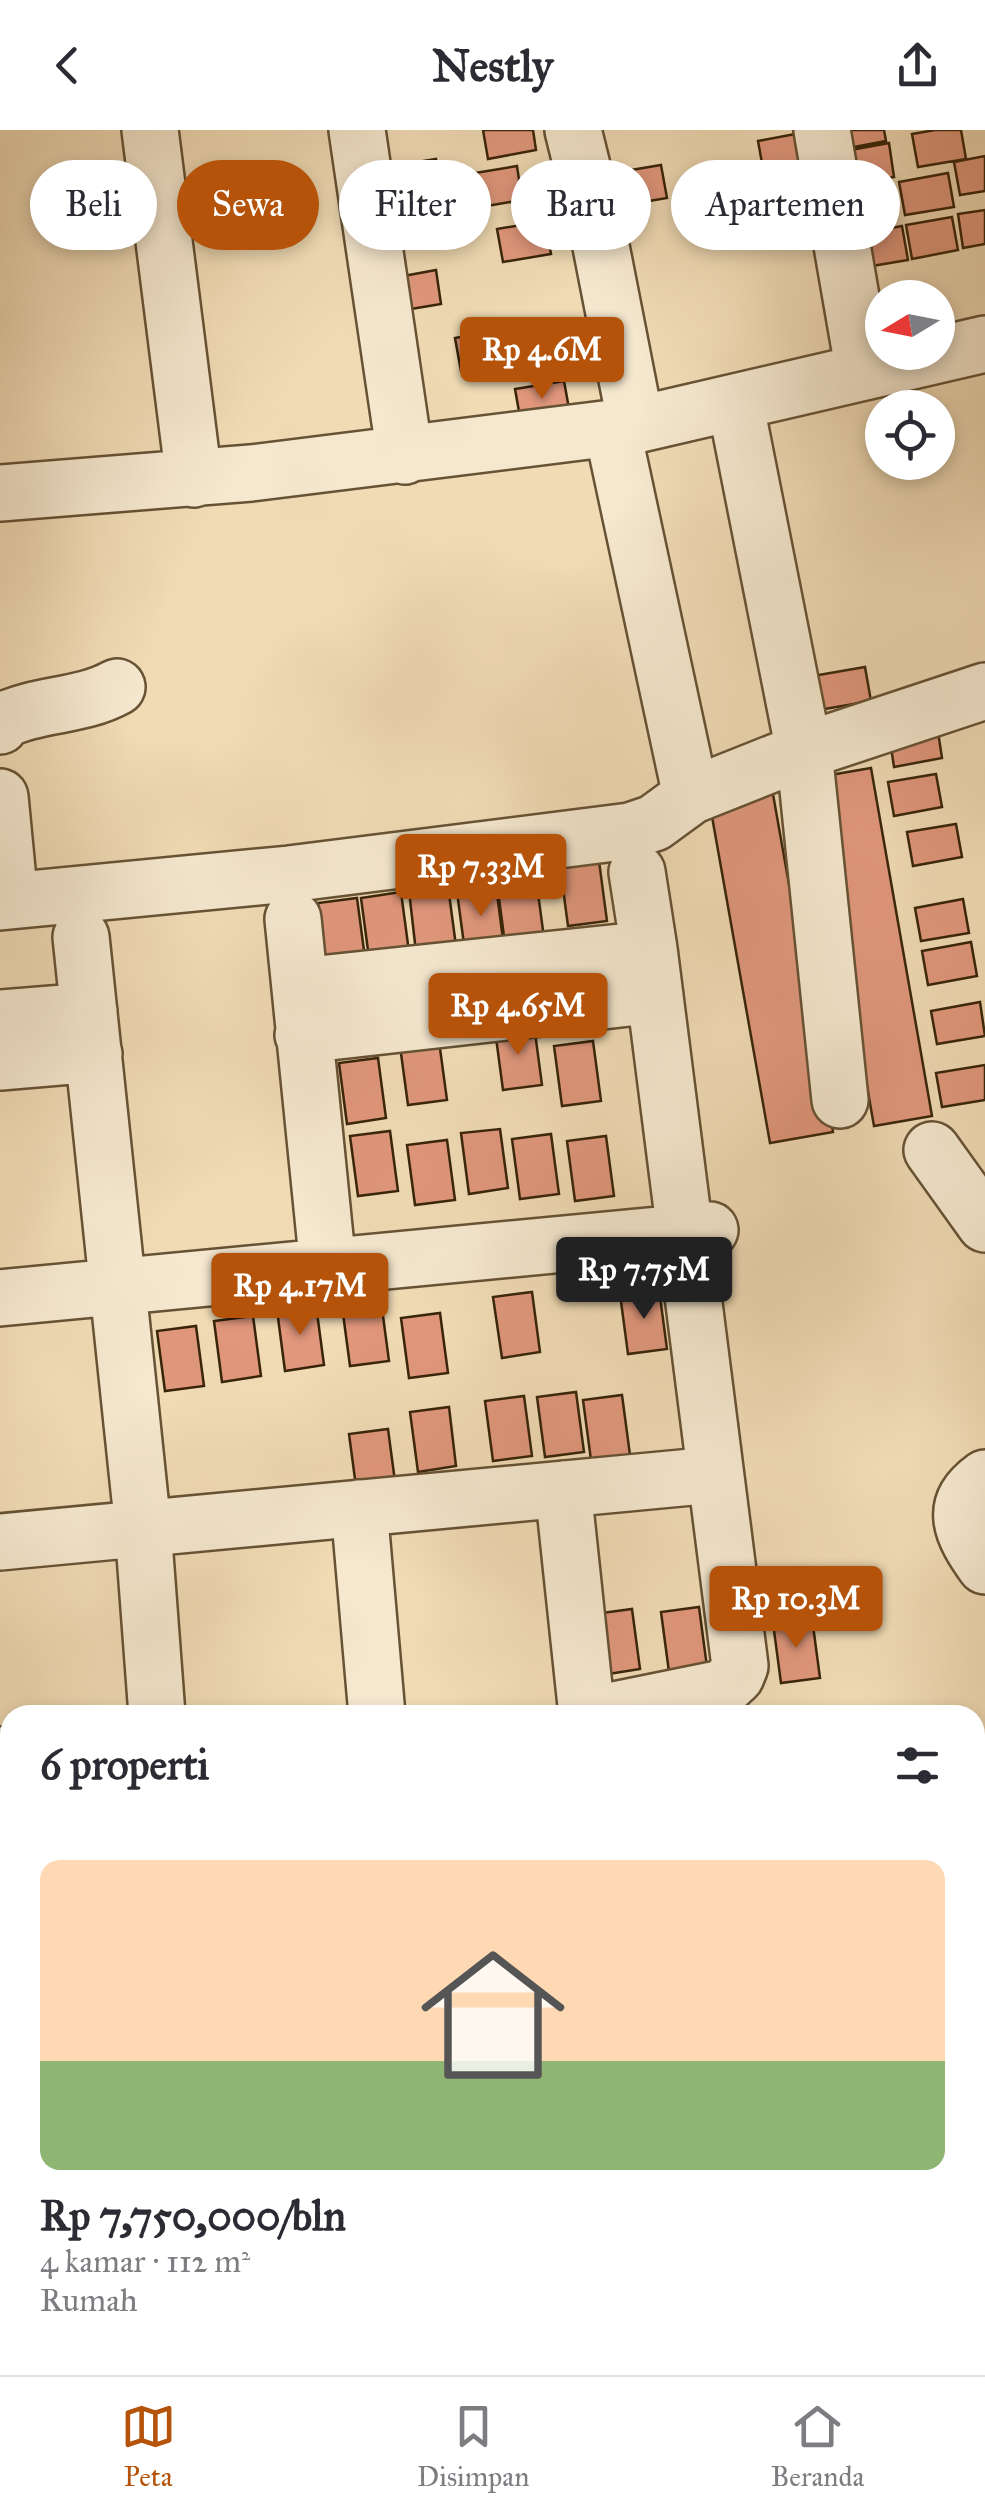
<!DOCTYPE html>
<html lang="id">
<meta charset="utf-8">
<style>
:root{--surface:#fff;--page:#f7f7f7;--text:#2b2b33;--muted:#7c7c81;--line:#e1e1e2;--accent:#b45309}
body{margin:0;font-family:"IM FELL Great Primer",serif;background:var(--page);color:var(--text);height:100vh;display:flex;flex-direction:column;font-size:38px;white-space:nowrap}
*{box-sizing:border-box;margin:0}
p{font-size:32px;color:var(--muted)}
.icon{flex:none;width:55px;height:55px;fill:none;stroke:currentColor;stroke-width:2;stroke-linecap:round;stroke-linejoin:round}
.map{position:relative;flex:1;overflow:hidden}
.sheet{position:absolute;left:0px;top:1575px;width:985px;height:670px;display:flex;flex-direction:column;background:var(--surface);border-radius:30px 30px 0 0;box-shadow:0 5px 15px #0003}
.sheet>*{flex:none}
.guide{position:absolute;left:30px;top:30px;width:925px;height:90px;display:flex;gap:20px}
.needle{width:65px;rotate:260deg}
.buttons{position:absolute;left:865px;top:150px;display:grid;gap:20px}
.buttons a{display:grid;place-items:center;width:90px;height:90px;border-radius:50%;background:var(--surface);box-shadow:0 5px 15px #0003;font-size:50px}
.price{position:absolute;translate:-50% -85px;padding:0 22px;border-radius:10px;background:var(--accent);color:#fff;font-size:32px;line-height:65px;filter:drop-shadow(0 2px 5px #0008)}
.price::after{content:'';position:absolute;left:50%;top:60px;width:30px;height:22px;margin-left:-15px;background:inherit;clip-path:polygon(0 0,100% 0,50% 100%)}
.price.active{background:#222;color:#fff}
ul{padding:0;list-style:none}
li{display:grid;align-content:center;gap:20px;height:530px;padding:0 40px}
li+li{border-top:2px solid var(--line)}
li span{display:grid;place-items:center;height:310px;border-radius:20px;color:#555}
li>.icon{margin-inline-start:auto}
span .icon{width:180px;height:180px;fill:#fffc;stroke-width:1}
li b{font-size:42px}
h2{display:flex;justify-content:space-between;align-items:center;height:120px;padding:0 40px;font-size:42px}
.chip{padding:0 35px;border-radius:45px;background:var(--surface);box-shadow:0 5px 15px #0003;font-size:35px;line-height:90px}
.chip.active{background:var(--accent);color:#fff}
header{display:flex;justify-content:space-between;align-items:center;height:130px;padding:0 40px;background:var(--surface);font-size:45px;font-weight:700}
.tabs{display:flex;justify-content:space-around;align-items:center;height:140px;border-top:2px solid var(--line);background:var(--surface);font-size:28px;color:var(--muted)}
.tabs a{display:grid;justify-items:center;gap:5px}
.tabs .active{color:var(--accent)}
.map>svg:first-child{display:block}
.building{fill:#e0977c;stroke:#382409;stroke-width:2.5}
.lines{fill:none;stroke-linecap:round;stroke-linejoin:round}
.minor-casing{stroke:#665234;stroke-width:60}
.minor{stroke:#f5e8cf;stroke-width:55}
</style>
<header><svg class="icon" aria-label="back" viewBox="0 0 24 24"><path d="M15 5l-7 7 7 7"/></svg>Nestly<svg class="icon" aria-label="share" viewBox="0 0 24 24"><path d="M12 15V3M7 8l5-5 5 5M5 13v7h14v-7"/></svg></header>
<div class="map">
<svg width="985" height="2245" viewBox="0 0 985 2245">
<rect width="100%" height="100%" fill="#f0dbb5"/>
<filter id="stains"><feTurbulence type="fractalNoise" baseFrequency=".002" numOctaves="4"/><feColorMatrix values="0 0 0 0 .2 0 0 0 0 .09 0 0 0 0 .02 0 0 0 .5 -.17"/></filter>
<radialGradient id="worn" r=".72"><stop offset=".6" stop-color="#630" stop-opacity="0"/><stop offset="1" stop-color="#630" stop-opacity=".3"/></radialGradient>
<path class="building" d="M483,0H533L536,20L488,29Z
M834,0H884L886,11L838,20Z
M935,0H961L966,29L918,37L912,4Z
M806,2L812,36L764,44L758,11Z
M889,13L894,47L846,56L840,22Z
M985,26V61L960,65L954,32Z
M436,29L442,62L393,70L387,37Z
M661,35L667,68L619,76L613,43Z
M517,36L522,70L475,78L469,44Z
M821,40L827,74L778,83L772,49Z
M948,43L954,77L905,85L899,52Z
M985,80V114L963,118L958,84Z
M952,87L958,120L912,129L906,95Z
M545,91L551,124L503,132L497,99Z
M902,96L908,130L860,138L854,105Z
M436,140L441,174L393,182L387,149Z
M504,199L509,232L461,241L455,208Z
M564,251L570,284L521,293L515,259Z
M865,537L871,571L813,581L807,547Z
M937,595L942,628L894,637L889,604Z
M871,638L932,986L874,996L813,648Z
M936,644L942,677L894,686L888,652Z
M771,653L833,1002L770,1013L708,664Z
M956,694L962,727L913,736L907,702Z
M599,731L607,791L568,796L560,736Z
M536,748L544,808L505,814L497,753Z
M448,756L456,816L416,822L409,761Z
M496,756L504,817L465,822L457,762Z
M401,762L409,822L369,828L361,768Z
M357,768L365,828L326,833L318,773Z
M963,769L969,803L921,811L915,778Z
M971,812L977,846L928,855L922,821Z
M980,872L985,906L937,914L931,881Z
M534,895L542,955L503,960L495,900Z
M439,911L447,970L408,975L400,916Z
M593,911L601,971L562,976L554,916Z
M378,928L386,988L347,994L339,933Z
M985,935V970L942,977L936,943Z
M500,999L508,1058L469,1064L461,1003Z
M390,1001L398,1061L358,1066L350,1006Z
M551,1004L559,1064L520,1069L512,1009Z
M606,1006L614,1066L575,1071L567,1011Z
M447,1010L455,1070L415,1075L407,1015Z
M659,1159L667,1219L628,1224L620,1164Z
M532,1162L540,1222L502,1228L493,1167Z
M381,1171L389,1231L350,1236L342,1176Z
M316,1175L324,1235L285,1241L277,1180Z
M440,1183L448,1243L409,1248L401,1188Z
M253,1186L261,1246L222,1252L214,1191Z
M196,1196L204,1256L165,1261L157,1201Z
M576,1262L584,1322L545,1327L537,1267Z
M622,1265L630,1325L591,1330L583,1270Z
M524,1266L532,1326L493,1331L485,1271Z
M449,1277L456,1336L418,1342L410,1282Z
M388,1299L396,1359L357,1364L349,1304Z
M699,1477L707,1537L669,1542L661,1482Z
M632,1479L640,1539L602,1545L594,1484Z
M812,1488L820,1548L781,1553L773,1493Z"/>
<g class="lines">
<defs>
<path id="minor" d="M150,0L194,349
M357,0L405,326
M573,0L598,101L636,295
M822,0L864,242
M735,272L804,621L840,970
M612,298L691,666
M0,363L251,343L636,295L985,214
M0,596L2,591C39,573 81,577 117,557
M0,667L10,771
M0,772L289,744L630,701L654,693L691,666L804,621L985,561
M293,789L328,1137
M81,807L143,1398L157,1585
M300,856L649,819
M0,888L89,881
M303,905L655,865
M0,932L94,924
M932,1020L985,1094
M0,1168L710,1100
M985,1348C946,1376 963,1405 985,1436
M563,1359L587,1585
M359,1378L377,1585
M0,1412L713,1345
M590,1585L723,1558L736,1546L740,1536L649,819L637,742
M0,1625H10
M975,1696L985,1690
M975,1956L985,1969
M0,2101L10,2102
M975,2176L985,2187
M648,2235L650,2245"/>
</defs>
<use href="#minor" class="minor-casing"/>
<use href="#minor" class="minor"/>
</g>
<rect width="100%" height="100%" filter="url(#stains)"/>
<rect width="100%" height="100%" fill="url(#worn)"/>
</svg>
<div class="buttons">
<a><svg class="needle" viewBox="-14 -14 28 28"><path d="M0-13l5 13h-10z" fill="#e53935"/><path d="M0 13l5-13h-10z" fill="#7c7c81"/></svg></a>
<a><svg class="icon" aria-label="locate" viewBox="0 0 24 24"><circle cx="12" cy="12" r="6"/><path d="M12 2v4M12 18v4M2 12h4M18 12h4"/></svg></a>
</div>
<b class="price" style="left:542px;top:272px">Rp 4.6M</b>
<b class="price" style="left:481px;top:789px">Rp 7.33M</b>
<b class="price" style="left:518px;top:928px">Rp 4.65M</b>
<b class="price active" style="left:644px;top:1192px">Rp 7.75M</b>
<b class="price" style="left:300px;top:1208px">Rp 4.17M</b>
<b class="price" style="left:796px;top:1521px">Rp 10.3M</b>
<div class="guide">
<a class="chip">Beli</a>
<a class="chip active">Sewa</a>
<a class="chip">Filter</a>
<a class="chip">Baru</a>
<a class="chip">Apartemen</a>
</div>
<section class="sheet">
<h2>6 properti<svg class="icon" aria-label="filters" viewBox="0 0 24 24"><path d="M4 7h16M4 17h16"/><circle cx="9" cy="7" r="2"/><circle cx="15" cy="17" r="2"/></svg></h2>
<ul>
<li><span style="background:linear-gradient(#ffd9b3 65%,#8fb573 0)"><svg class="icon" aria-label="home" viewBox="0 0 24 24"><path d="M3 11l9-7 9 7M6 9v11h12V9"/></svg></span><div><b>Rp 7,750,000/bln</b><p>4 kamar · 112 m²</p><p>Rumah</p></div></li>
</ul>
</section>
</div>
<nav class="tabs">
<a class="active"><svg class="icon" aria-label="map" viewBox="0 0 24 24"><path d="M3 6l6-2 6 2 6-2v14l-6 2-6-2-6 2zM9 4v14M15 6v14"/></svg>Peta</a>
<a><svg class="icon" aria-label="saved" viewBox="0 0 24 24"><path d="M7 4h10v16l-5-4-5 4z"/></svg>Disimpan</a>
<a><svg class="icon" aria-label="home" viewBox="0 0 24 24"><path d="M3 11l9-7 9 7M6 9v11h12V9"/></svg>Beranda</a>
</nav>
